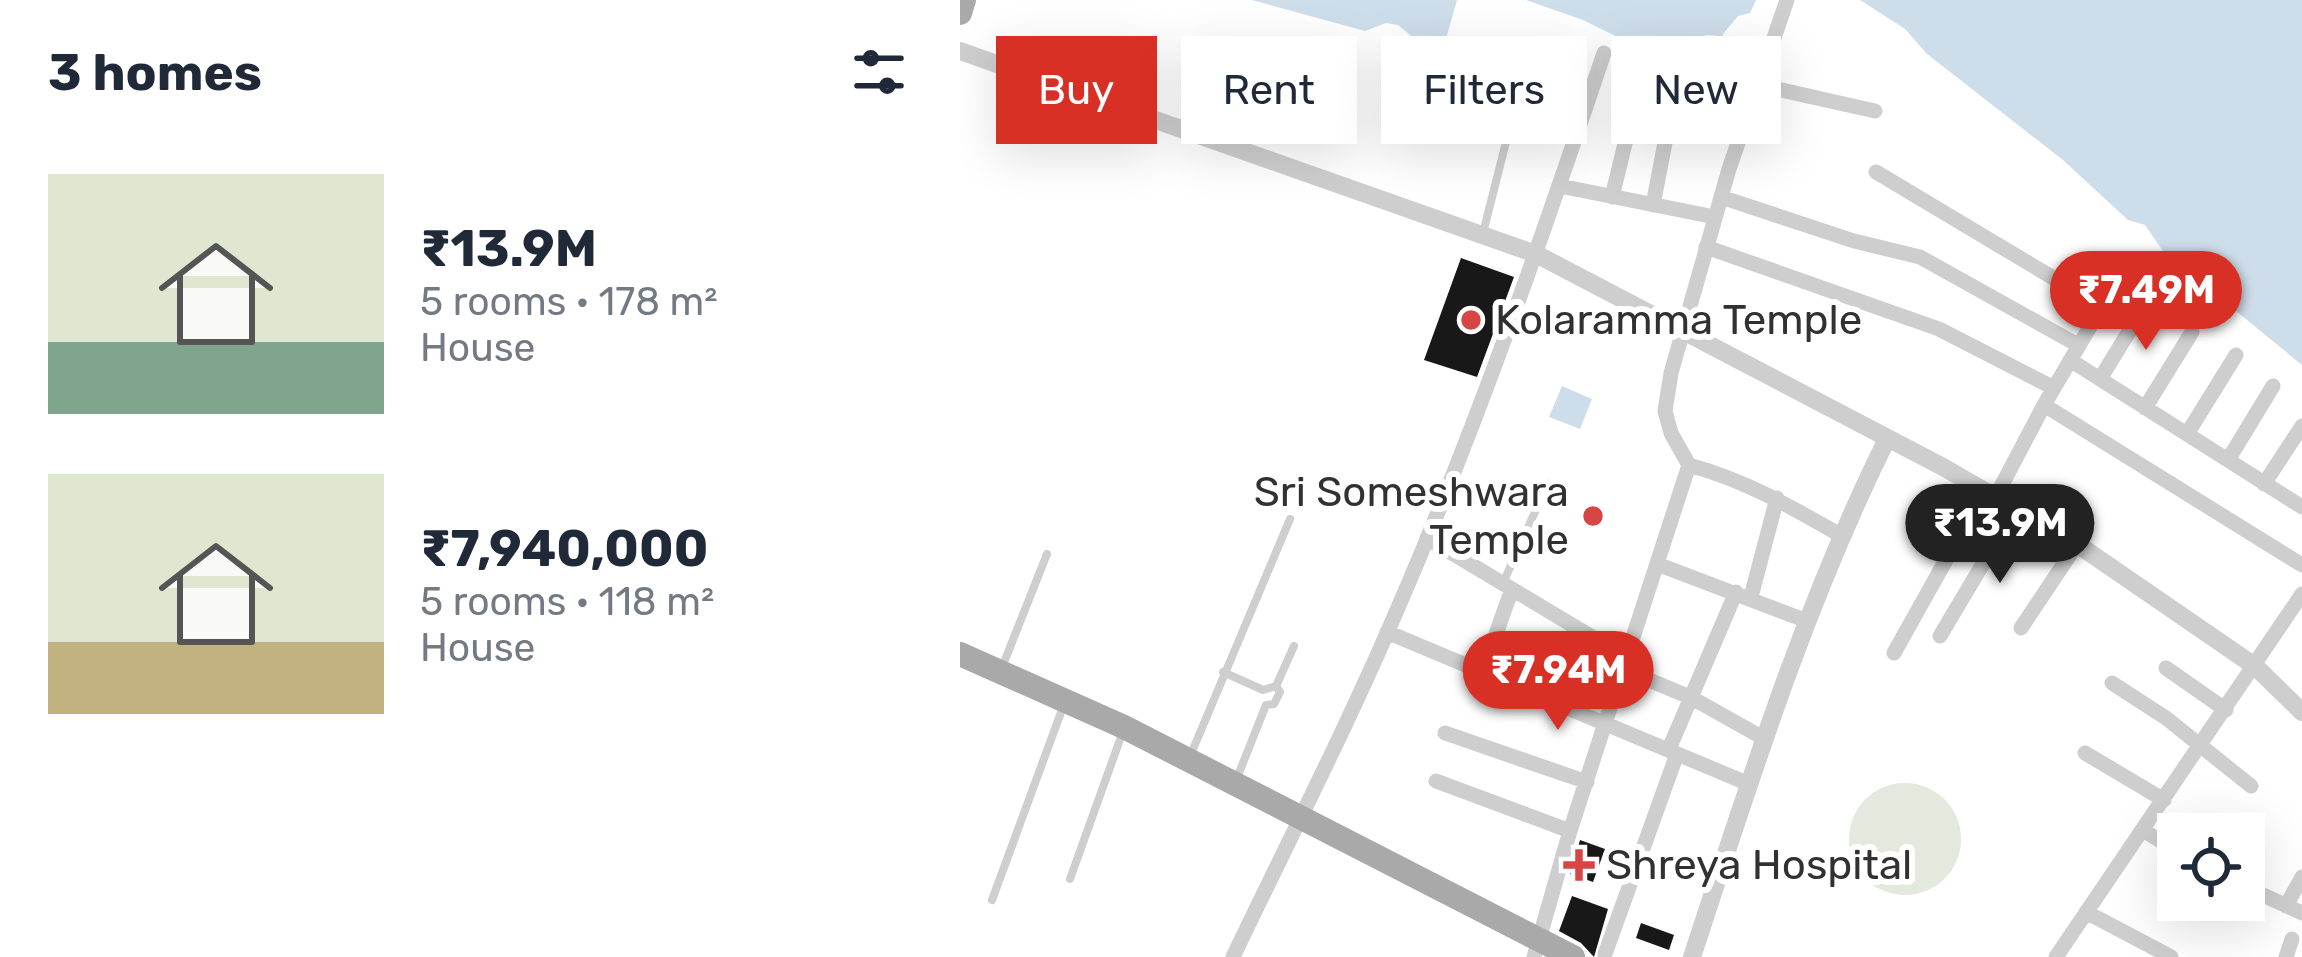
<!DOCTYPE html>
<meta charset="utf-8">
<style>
:root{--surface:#fff;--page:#f2f2f3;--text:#1f2937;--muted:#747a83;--accent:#d93025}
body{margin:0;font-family:Rubik,sans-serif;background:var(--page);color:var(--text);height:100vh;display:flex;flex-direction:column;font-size:45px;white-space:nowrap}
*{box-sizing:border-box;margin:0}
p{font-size:39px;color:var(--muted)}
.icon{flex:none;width:66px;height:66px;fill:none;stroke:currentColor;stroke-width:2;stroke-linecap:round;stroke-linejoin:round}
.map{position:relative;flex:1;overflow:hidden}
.drawer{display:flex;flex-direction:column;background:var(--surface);width:960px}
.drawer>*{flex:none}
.banner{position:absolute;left:36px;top:36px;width:1125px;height:108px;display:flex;gap:24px}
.tools{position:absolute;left:1197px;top:813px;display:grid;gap:24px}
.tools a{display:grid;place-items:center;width:108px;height:108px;border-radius:0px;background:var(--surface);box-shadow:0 12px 48px #0002;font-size:60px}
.price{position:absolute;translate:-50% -102px;padding:0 27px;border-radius:42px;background:var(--accent);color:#fff;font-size:39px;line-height:78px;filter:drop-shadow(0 3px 6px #0008)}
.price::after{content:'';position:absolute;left:50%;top:72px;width:36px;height:27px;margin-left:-18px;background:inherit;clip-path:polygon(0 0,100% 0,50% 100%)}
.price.current{background:#222;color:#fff}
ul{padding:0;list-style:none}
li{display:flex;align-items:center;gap:36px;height:300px;padding:0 48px}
li span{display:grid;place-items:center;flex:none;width:336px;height:240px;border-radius:0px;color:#555}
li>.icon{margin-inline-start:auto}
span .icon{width:144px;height:144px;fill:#fffc;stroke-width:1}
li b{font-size:51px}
h2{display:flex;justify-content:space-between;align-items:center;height:144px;padding:0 48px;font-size:51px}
.chip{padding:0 42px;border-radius:0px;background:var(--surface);box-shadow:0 12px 48px #0002;font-size:42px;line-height:108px}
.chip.current{background:var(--accent);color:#fff}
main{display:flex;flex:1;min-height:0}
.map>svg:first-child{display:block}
.green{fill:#e3e9dd}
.water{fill:#ceddea}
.building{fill:#181818}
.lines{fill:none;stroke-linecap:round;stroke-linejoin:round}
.service{stroke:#cecece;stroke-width:8}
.minor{stroke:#cecece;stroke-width:15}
.tertiary{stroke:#cecece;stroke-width:18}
.primary{stroke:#a9a9a9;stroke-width:24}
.poi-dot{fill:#d74544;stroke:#fff;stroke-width:4.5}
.labels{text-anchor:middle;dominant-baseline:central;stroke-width:12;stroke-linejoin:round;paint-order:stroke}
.poi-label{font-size:42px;fill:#313131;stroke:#fff;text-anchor:start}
</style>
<main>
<section class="drawer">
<h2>3 homes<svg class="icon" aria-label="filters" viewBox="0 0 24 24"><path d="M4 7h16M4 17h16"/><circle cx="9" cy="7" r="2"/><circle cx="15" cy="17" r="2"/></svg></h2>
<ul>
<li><span style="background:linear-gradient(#dfe7d0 70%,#7fa58c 0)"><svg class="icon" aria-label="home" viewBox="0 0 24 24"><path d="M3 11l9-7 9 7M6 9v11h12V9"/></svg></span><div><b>₹13.9M</b><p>5 rooms · 178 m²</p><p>House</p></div></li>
<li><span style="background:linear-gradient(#dfe7d0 70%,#c2b280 0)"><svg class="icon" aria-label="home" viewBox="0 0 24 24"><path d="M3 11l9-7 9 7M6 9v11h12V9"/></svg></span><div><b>₹7,940,000</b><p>5 rooms · 118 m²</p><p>House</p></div></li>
</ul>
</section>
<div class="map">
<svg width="1342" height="957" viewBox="0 0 1342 957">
<rect width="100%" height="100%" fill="#fff"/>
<path class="green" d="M889 839a56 56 0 1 1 112 0a56 56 0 1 1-112 0Z"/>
<path class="water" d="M292,0H497L480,60L438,25L426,23L405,31Z
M566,0H796L790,13L778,16L763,34L764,47L758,36L747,35L692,54L623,20Z
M900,0H1342V365L1237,279L1216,270L1185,225L1168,220L1103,160L967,54L945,29Z
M602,386L632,399L620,429L589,417Z"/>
<path class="building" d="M501,258L554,277L517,377L464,360Z
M620,840L645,849L633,882L610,874Z
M612,896L648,909L634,957L621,943L599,931Z
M681,923L714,935L709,950L676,938Z"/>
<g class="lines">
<path class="service" d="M523,233L568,55
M543,583L588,483
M41,670L87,554
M263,672L303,690L316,686L320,692L314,704L306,705L277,778
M316,686L334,646
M231,754L330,519
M110,879L162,734
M32,900L103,707"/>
<path class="minor" d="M799,85L915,111
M916,172L1142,307
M600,186L755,217
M652,197L678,90
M761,197L894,241L960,257L1118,345
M693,205L708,127
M746,247L979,329L1094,388
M1110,360L1342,507
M1140,379L1189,299
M1084,405L1342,565
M1185,408L1232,332
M1227,434L1276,355
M1268,460L1313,386
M729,465L711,433L705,411L711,373L769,169L827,0
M1304,484L1342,426
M1035,498L1084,405L1164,269
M467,538L667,658
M697,564L847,621
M791,597L817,498
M1061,628L1117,544
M427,632L789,784
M980,636L1055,510
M934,653L1024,492
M1206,668L1266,710
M663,669L732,698L805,739
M522,673L552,589
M1152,683L1206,718L1291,786
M485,733L627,782
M709,749L776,592
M1125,753L1204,800
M476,781L610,831
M1183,830L1218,852
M1284,886L1342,913
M1326,906L1342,877
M1126,912L1211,957
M645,954L717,754
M273,957C328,842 387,727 437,610C516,428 581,241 644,53
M574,957L610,831L729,465C784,480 830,506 880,535
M1096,957L1342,594
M1326,957L1332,939"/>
<path class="tertiary" d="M0,51L576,254L983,467L1117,544L1296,667L1342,712
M732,957C790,781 844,606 927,439"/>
<path class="primary" d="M0,13L4,0
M0,654L164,727L613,957"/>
</g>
<g class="poi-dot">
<circle cx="511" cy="320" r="12"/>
<circle cx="633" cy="516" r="12"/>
<path d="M613 847h12v12h12v12h-12v12h-12v-12h-12v-12h12z"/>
</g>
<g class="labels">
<g class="poi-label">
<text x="535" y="320">Kolaramma Temple</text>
<text x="609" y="492" text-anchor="end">Sri Someshwara<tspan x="609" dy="48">Temple</tspan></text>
<text x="646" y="865">Shreya Hospital</text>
</g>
</g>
</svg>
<div class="tools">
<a><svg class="icon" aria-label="locate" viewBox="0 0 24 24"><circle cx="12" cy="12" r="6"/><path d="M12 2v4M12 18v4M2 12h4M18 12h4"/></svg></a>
</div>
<b class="price" style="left:1186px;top:353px">₹7.49M</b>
<b class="price current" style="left:1040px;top:586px">₹13.9M</b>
<b class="price" style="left:598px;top:733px">₹7.94M</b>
<div class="banner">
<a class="chip current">Buy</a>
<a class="chip">Rent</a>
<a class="chip">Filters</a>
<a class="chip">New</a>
</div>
</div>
</main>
